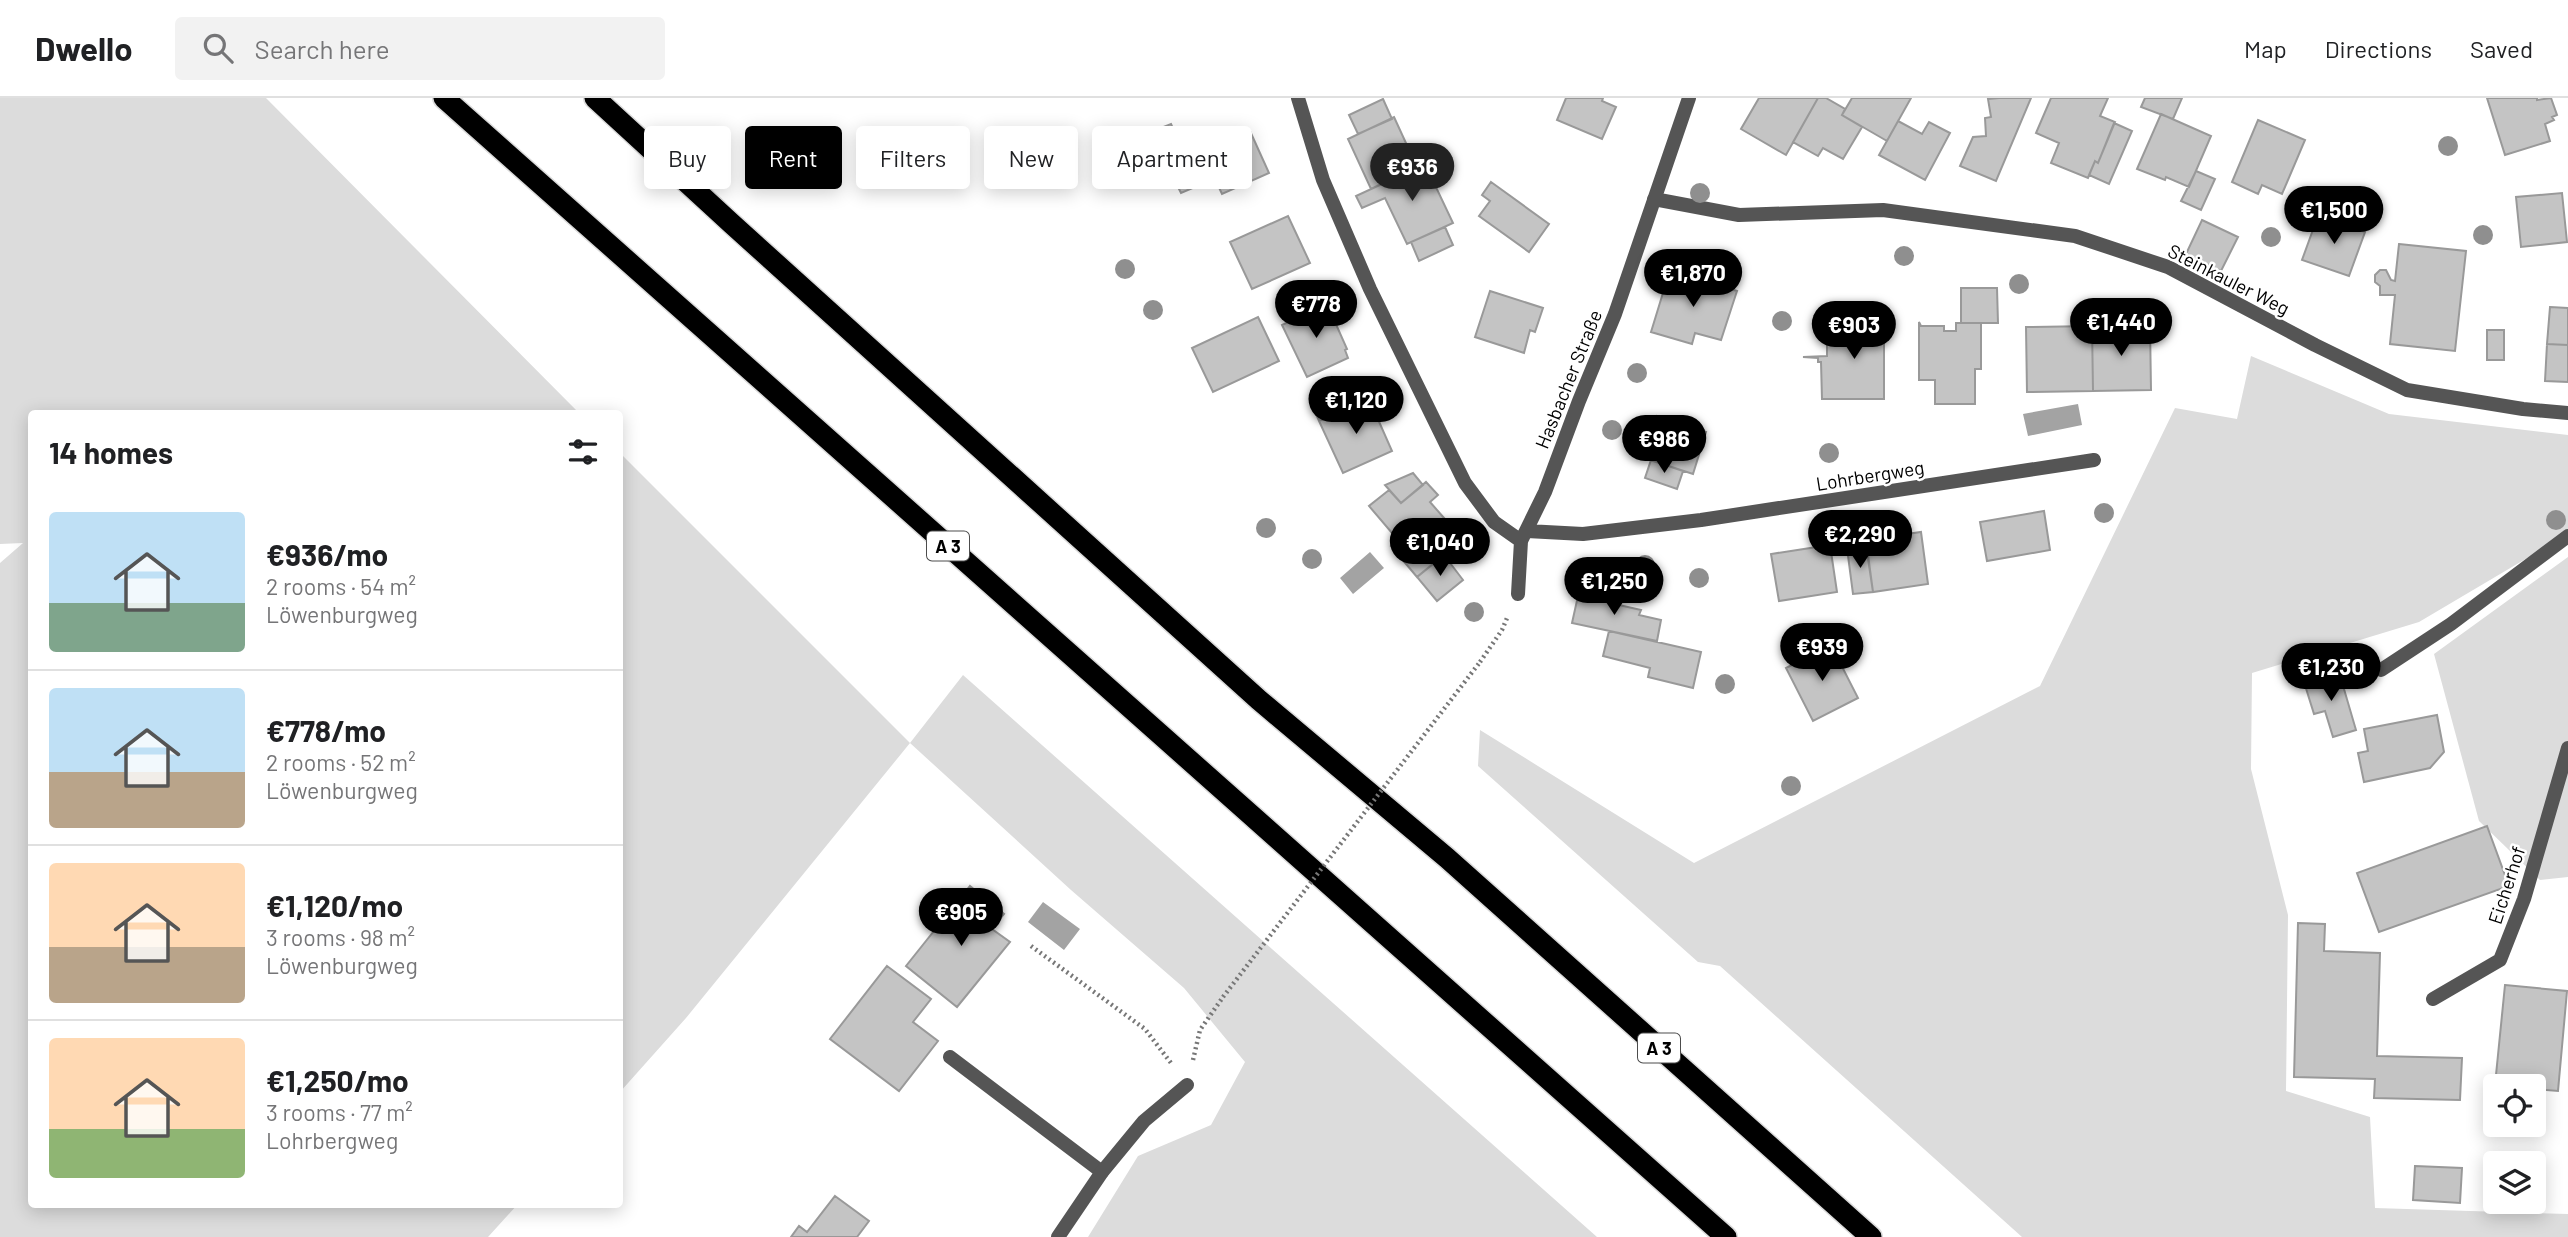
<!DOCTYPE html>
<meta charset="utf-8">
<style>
:root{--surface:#fff;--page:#f2f2f2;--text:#202124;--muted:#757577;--line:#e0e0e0;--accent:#000}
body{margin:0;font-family:Barlow,sans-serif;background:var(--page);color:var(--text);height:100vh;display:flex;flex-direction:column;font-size:26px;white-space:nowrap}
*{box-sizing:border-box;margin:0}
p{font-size:23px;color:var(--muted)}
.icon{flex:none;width:38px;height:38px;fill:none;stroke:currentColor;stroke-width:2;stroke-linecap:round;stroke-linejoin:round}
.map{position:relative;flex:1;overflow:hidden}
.details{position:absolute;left:28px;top:312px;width:595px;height:798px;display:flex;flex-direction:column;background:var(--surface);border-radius:7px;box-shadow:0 4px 18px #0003}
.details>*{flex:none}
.hud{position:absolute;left:644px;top:28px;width:665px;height:63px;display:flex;gap:14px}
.tools{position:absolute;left:2483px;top:976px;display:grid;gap:14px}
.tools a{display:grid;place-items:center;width:63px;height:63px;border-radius:7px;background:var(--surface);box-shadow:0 4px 18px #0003;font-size:35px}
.price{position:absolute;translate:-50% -60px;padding:0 16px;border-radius:24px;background:var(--accent);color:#fff;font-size:23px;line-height:46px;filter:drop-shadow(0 2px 4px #0008)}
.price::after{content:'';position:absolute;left:50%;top:42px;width:21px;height:16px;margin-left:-10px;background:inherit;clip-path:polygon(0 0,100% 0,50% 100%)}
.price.selected{background:#222;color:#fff}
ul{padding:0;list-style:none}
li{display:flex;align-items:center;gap:21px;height:175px;padding:0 21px}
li+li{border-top:2px solid var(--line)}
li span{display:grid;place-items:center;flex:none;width:196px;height:140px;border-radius:7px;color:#555}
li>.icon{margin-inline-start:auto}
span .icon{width:84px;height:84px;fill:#fffc;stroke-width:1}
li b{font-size:30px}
h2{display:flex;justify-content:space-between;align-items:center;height:84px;padding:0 21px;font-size:30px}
.tag{padding:0 24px;border-radius:7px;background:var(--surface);box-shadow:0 4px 18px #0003;font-size:24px;line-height:63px}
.tag.selected{background:var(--accent);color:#fff}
header{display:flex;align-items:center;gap:42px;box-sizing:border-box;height:98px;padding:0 35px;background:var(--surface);border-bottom:2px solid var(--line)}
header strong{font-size:33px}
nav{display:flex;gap:38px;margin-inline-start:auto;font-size:24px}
.search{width:490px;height:63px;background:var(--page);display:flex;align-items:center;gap:18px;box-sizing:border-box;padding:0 24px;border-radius:7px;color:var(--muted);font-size:26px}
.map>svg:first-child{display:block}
.green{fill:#dcdcdc}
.water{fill:#a3a3a3}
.building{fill:#c4c4c4;stroke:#999;stroke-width:2}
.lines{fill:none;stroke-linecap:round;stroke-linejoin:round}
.motorway-casing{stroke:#dbdbdb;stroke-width:24}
.path{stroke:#777;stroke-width:4.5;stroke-dasharray:2 3.5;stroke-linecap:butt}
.service{stroke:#555;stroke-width:14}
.minor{stroke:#555;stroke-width:14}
.motorway{stroke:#000;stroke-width:21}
.path-bridge{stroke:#777;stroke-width:4.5;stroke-dasharray:2 3.5;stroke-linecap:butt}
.tree{fill:#8f8f8f}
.labels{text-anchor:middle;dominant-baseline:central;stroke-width:5;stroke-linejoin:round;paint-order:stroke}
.shield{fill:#fff;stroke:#4c4c4c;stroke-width:2}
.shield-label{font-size:18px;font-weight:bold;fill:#000}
.street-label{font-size:19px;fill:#000;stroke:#fff}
</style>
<header>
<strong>Dwello</strong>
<div class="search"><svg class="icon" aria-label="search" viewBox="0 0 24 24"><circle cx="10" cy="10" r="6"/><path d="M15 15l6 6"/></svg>Search here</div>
<nav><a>Map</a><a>Directions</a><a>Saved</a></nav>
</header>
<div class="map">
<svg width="2568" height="1139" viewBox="0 0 2568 1139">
<rect width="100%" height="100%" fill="#fff"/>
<path class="green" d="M0,0H266L579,315H32V1106H518L488,1139H0V465L23,445L0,446Z
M2251,258L2389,316L2568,337V436L2419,524L2252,575L2251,671L2288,817L2286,993L2370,1019L2375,1110L2568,1116V1139H2022L1720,868L1698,864L1478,668L1480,632L1694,765L2040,588L2175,310L2237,321Z
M620,355L910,645L963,577L1597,1139H1088L1138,1058L1211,1027L1245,964L1184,890L1071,792L910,645L686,920L620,994Z
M2568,459V779L2540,782L2479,723L2434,556Z"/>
<path class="water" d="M2078,306L2082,327L2028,338L2023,316Z
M1370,454L1384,470L1353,496L1340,480Z
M1043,804L1080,831L1064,852L1028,824Z"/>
<path class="building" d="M1566,0H1603L1602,3L1616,9L1602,41L1557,22Z
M1759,0H1818L1786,57L1741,31Z
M1818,0H1826L1845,11L1842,17L1862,29L1843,61L1823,50L1818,58L1793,44Z
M1852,0H1911L1887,43L1842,17Z
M1999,0H2031L1996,83L1960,68L1973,39L1986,38L1985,20L1991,19L1988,1Z
M2051,0H2108L2100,18L2115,24L2098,65L2095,63L2088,80L2051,65L2059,45L2036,35Z
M2145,0H2182L2173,21L2141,9Z
M2487,0H2537V2L2551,0L2557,17L2552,19L2554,22L2545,26L2550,43L2505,57Z
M1383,1L1392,21L1358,36L1349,17Z
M2161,16L2211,38L2189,89L2166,79L2165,82L2137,71Z
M1394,19L1417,69L1371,91L1348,41Z
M2258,22L2305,42L2282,96L2262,87L2258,96L2232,84Z
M1898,23L1922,36L1929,24L1950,35L1925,82L1879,57Z
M2114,25L2132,33L2109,86L2089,77L2095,63L2098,65Z
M1171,26L1185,59L1127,85L1115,58L1156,40L1153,33Z
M1250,33L1269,75L1222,96L1202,53Z
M1202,53L1214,81L1181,95L1167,67Z
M1425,66L1453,125L1407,146L1385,100L1362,110L1356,98Z
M2196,73L2215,81L2201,112L2181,103Z
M1491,84L1549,126L1529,154L1479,118L1490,103L1482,97Z
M2562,95L2567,144L2521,149L2516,99Z
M1288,118L1310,165L1252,191L1230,144Z
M2318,118L2365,134L2349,178L2302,162Z
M2202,122L2238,139L2221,173L2186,156Z
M1445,129L1453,147L1419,163L1411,144Z
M2399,146L2466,153L2455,253L2390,246L2395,197H2380V188L2375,184V177L2380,172H2386L2391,182L2395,183Z
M1670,172L1737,193L1721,242L1695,235L1692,246L1651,234Z
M1961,190H1997L1998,225H1961Z
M1490,193L1543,210L1535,234L1530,232L1524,255L1475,239Z
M1327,206L1347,251L1345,252L1348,260L1307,279L1282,227Z
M2550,209L2568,210V247L2547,246Z
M1258,219L1279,263L1213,294L1192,250Z
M1884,220V301H1822L1821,264H1818V260L1803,259L1827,258V227H1846V221Z
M1919,224L1921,228H1944V233H1956V225H1981V271H1975V306H1935V282H1919Z
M2092,228L2093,293L2027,294L2026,229Z
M2092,228H2150L2151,292L2093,293Z
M2487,232H2504V262H2487Z
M2547,246L2568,247V284L2545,283Z
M1354,288L1361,304L1319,323L1312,307Z
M1369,301L1392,353L1343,375L1319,323Z
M1657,318L1706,334L1693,376L1644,360Z
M1651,362L1683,373L1677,391L1645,380Z
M1413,375L1423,387L1401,405L1385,387Z
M1426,384L1438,397L1430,404L1444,420L1426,435L1444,457L1417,479L1391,448L1398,442L1369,408L1389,392L1401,405Z
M2044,413L2050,452L1987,463L1980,424Z
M1921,434L1928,486L1873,494L1866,442Z
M1830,447L1837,494L1779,503L1771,456Z
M1866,447L1873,494L1853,496L1847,450Z
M1444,457L1463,482L1437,503L1417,479Z
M1597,492L1613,495L1610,505L1641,512L1639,517L1661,522L1657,543L1572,525L1578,498L1595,502Z
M1609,533L1701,554L1693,590L1648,579L1650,570L1603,558Z
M1831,547L1858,600L1813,623L1786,570Z
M2339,574L2356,632L2333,639L2325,613L2314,616L2304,584Z
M2437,617L2444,654L2430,670L2364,684L2358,655L2368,653L2364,631Z
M2487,728L2509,788L2379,834L2357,775Z
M970,788L1004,816L992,831L1010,844L957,909L906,868Z
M2298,825L2325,826L2324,853L2380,855L2377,958L2462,960L2460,1002L2374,1000L2375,981L2294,979Z
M887,868L931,901L913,924L938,943L899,993L830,941Z
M2505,887L2567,893L2558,993L2534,991V989L2495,987Z
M2415,1068L2462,1070L2460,1105L2413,1102Z
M835,1098L869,1123L857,1139H791L799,1128L807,1134Z"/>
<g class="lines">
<defs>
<path id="motorway" d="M444,0L1726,1139
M595,0L732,126L1259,602L1447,760L1871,1139"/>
</defs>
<use href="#motorway" class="motorway-casing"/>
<path class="path" d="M1480,564L1502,532L1507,520
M1031,848L1145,931L1171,965
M1193,962L1200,932L1223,899"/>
<path class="service" d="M2381,572L2451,526L2568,438
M950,959L1102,1074"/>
<path class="minor" d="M1298,0L1323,82L1370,191L1465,385L1494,424L1521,443
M1654,101L1739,117L1883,112L2075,138L2168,169L2315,247L2407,292L2523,311L2568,315
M1527,433L1583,436L1701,422L2094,362
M1518,496L1521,443L1545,394L1579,303L1615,216L1689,0
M2433,901L2500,862L2524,801L2568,650
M1058,1139L1102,1074L1144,1023L1187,987"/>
<use href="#motorway" class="motorway"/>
<path class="path-bridge" d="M1223,899L1480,564"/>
</g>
<g class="tree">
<circle cx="2448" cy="48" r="10"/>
<circle cx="1700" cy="95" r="10"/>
<circle cx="2483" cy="137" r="10"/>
<circle cx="2271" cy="139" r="10"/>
<circle cx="1904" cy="158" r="10"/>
<circle cx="1125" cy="171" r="10"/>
<circle cx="2019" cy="186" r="10"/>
<circle cx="1153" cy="212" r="10"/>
<circle cx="1782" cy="223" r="10"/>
<circle cx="1637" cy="275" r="10"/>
<circle cx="1612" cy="332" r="10"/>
<circle cx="1829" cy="355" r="10"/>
<circle cx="2104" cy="415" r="10"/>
<circle cx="2556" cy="422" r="10"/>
<circle cx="1266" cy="430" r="10"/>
<circle cx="1312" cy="461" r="10"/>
<circle cx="1645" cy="467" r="10"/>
<circle cx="1699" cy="480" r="10"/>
<circle cx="1474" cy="514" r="10"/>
<circle cx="1725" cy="586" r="10"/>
<circle cx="1791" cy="688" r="10"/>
</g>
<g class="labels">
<g class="shield">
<rect x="927" y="433.5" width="42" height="29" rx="5"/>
<rect x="1638" y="935.5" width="42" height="29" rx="5"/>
</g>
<g class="shield-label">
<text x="948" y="448">A 3</text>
<text x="1659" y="950">A 3</text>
</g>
<g class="street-label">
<text transform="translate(2229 181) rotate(27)">Steinkauler Weg</text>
<text transform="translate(1568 281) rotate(-68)">Hasbacher Straße</text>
<text transform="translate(1870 377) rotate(-9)">Lohrbergweg</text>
<text transform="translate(2506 787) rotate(-72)">Eicherhof</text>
</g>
</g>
</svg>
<div class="tools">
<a><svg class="icon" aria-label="locate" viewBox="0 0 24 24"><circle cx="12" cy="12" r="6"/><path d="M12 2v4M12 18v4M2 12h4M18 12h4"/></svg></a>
<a><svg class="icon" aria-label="layers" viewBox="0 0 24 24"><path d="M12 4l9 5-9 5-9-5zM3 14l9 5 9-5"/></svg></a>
</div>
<b class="price selected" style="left:1412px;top:105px">€936</b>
<b class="price" style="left:2334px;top:148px">€1,500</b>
<b class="price" style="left:1693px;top:211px">€1,870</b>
<b class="price" style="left:1316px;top:242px">€778</b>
<b class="price" style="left:2121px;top:260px">€1,440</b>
<b class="price" style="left:1854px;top:263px">€903</b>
<b class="price" style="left:1356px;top:338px">€1,120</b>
<b class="price" style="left:1664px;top:377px">€986</b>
<b class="price" style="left:1860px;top:472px">€2,290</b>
<b class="price" style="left:1440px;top:480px">€1,040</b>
<b class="price" style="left:1614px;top:519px">€1,250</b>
<b class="price" style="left:1822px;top:585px">€939</b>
<b class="price" style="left:2331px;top:605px">€1,230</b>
<b class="price" style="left:961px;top:850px">€905</b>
<div class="hud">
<a class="tag">Buy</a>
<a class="tag selected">Rent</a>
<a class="tag">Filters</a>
<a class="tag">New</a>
<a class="tag">Apartment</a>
</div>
<section class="details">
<h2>14 homes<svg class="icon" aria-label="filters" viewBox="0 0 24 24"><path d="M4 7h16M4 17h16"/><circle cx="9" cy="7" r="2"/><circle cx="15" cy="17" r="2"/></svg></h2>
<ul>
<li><span style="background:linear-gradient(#bfe0f5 65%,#7fa58c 0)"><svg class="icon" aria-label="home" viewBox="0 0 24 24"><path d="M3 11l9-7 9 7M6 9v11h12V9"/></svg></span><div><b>€936/mo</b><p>2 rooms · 54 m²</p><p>Löwenburgweg</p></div></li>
<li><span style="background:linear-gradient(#bfe0f5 60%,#b9a48a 0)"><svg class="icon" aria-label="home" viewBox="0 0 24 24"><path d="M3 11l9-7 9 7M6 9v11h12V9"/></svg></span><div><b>€778/mo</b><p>2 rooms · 52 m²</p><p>Löwenburgweg</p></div></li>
<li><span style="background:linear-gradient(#ffd9b3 60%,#b9a48a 0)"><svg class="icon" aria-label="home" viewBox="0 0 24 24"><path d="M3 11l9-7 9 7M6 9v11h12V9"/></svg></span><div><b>€1,120/mo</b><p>3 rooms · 98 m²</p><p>Löwenburgweg</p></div></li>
<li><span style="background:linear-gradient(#ffd9b3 65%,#8fb573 0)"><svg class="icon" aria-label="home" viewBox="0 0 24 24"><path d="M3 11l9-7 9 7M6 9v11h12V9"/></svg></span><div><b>€1,250/mo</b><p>3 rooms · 77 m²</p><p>Lohrbergweg</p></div></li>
</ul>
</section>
</div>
